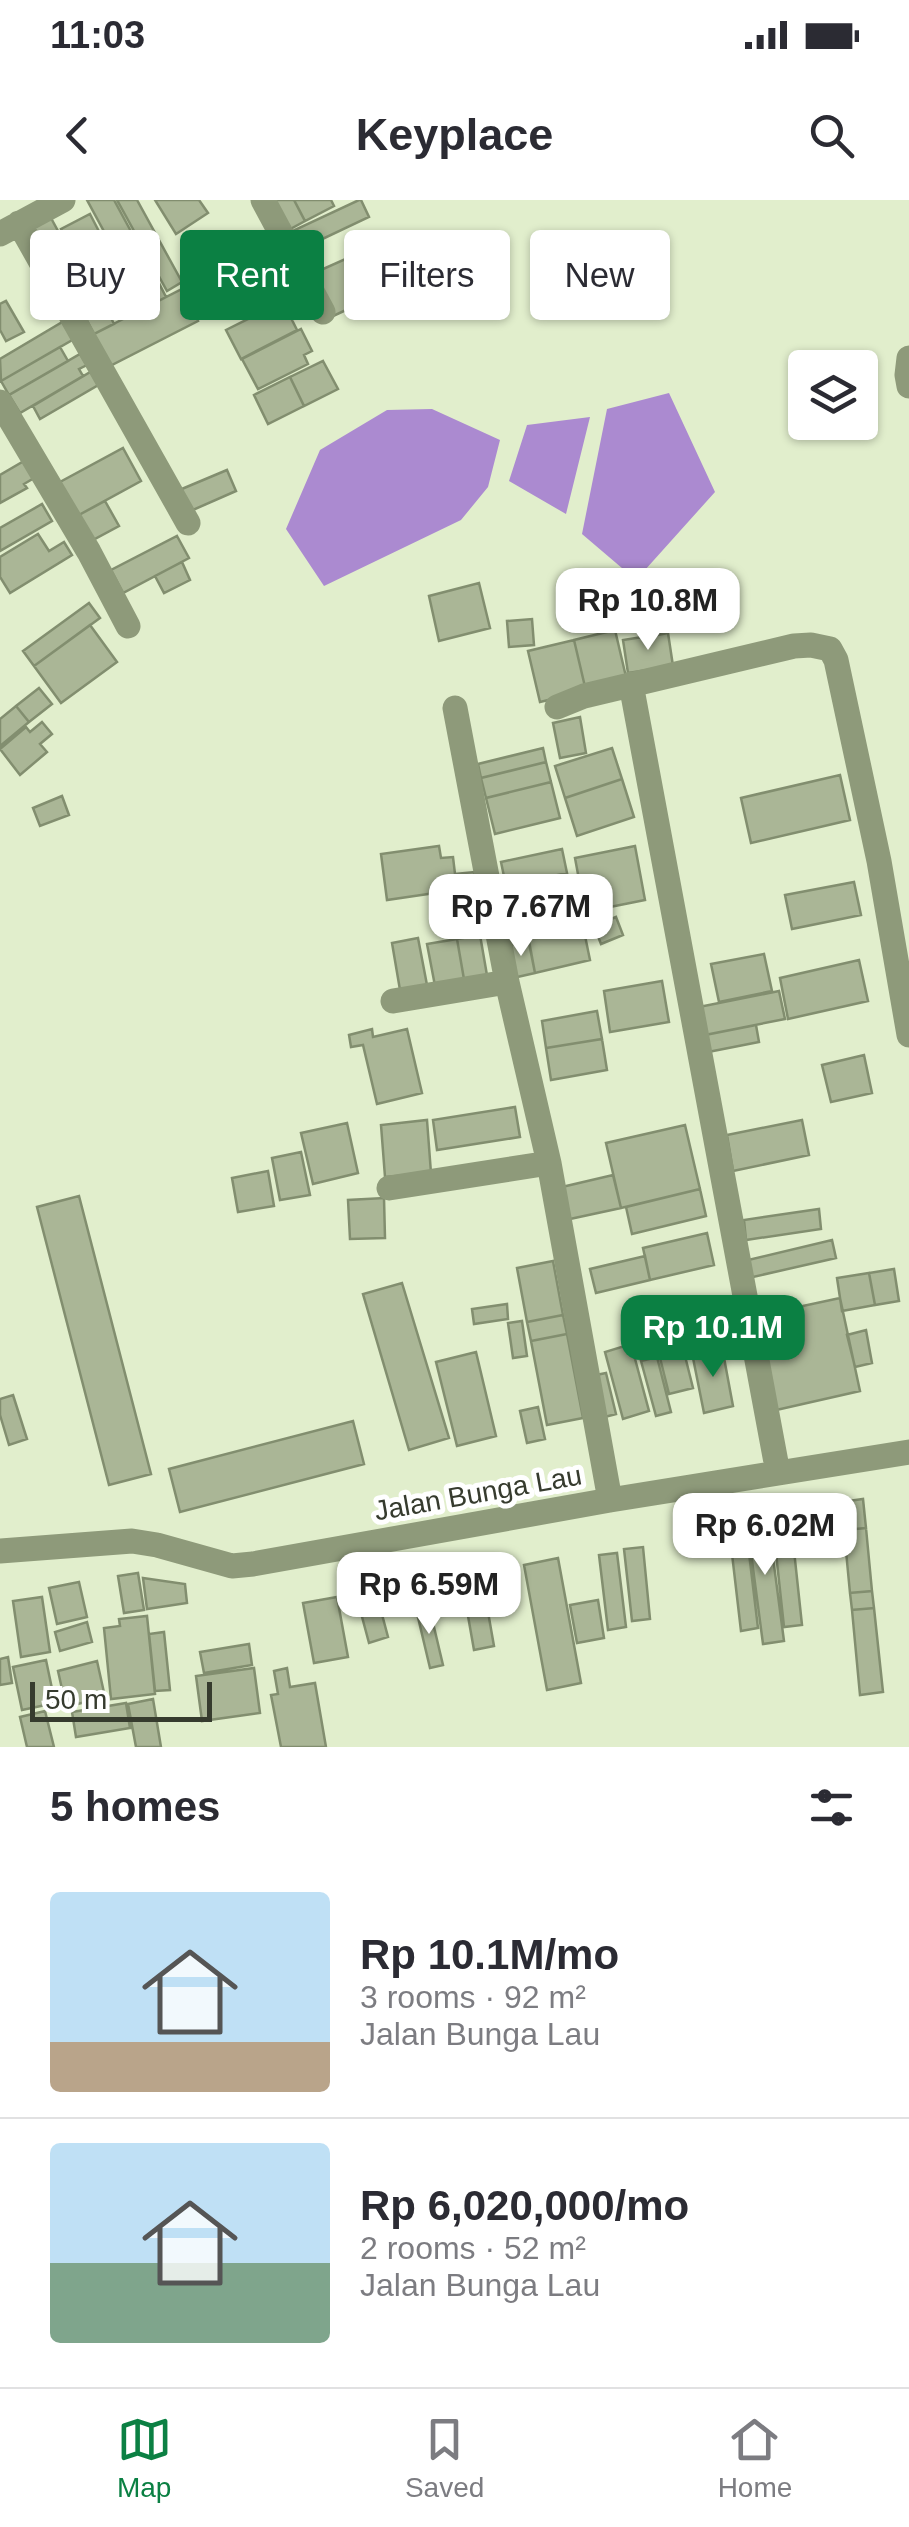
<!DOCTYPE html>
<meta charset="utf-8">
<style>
:root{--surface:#fff;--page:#f2f2f3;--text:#2b2b33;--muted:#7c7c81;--line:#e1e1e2;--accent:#0b8043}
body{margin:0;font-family:Arial,sans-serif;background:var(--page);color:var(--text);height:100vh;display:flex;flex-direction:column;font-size:38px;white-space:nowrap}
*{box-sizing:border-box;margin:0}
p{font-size:32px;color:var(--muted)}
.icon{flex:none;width:55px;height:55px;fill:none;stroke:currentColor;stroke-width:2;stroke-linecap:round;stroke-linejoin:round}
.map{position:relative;height:1547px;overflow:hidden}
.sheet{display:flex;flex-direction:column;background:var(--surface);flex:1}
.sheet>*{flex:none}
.hud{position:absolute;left:30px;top:30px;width:850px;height:90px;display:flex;gap:20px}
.buttons{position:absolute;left:788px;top:150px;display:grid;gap:20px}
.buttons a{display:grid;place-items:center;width:90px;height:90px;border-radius:10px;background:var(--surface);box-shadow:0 2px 8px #0004;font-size:50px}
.scale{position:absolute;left:30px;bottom:25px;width:182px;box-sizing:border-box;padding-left:10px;border:5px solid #363b2e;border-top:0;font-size:28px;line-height:35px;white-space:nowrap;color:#363b2e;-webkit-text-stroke:8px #fff;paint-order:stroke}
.price{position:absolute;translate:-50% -85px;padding:0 22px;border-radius:20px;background:#fff;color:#222;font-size:32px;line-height:65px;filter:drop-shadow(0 2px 5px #0008)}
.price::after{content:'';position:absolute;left:50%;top:60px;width:30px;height:22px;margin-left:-15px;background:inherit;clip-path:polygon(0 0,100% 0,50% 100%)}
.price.active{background:var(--accent);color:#fff}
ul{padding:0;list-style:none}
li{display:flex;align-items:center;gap:30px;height:250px;padding:0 50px}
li+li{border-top:2px solid var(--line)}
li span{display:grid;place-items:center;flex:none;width:280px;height:200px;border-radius:10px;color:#555}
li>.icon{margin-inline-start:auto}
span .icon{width:120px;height:120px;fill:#fffc;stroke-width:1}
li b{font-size:42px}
h2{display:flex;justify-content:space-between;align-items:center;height:120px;padding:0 50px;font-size:42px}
.chip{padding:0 35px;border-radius:10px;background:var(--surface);box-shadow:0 2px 8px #0004;font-size:35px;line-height:90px}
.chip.active{background:var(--accent);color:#fff}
.status{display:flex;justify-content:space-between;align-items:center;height:70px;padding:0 50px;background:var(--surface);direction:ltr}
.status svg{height:28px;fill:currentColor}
header{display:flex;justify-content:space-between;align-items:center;height:130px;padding:0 50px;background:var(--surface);font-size:45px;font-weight:600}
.menu{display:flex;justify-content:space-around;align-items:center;height:140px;border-top:2px solid var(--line);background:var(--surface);font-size:28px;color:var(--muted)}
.menu a{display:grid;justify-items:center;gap:5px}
.menu .active{color:var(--accent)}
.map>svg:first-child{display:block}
.water{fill:#ab8ad0}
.building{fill:#aab696;stroke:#828e6f;stroke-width:2.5}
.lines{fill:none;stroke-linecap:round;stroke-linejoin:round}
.minor{stroke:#8e9a7a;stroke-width:25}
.labels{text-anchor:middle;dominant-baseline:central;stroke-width:10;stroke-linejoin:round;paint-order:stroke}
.street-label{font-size:28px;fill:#363b2e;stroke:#fff}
</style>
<div class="status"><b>11:03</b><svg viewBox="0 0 49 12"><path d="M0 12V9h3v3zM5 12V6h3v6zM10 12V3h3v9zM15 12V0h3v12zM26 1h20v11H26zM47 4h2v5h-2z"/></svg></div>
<header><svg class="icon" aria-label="back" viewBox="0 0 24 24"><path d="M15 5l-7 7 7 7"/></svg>Keyplace<svg class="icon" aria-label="search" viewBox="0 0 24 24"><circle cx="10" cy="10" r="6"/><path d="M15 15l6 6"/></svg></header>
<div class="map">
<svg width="909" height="1547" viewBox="0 0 909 1547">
<rect width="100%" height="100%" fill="#e1eecc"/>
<path class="water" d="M669,193L715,292L636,380L582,334L607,209Z
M432,209L500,240L488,287L461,320L324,386L286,329L320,250L387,210Z
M590,217L566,314L509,281L527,225Z"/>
<path class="building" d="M87,0H114L134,37L113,48Z
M117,0H137L182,82L167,91Z
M155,0H199L208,13L176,34Z
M266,0H294L305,21L283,33Z
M294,0H331L334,6L305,21Z
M359,0H361L369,17L295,52L286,34Z
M90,14L108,49L96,55L111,85L93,94L61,29Z
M51,18L92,94L70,106L30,30Z
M136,38L166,97L129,116L98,57Z
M379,44L398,86L331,117L312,74Z
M182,89L198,121L104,169L88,137Z
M98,92L114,124L94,134L78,103Z
M290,98L299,116L292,120L297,130L241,159L226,130Z
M6,101L24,132L6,141L0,130V104Z
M64,121L74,139L1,181L0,159Z
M301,129L312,151L304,155L308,164L258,189L242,159Z
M60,147L68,161L9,195L1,181Z
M80,154L87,165L79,169L83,176L20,213L9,195Z
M323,161L338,189L304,206L290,177Z
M92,171L100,184L40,219L33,206Z
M290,177L304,206L268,224L254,195Z
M123,248L141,281L77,316L60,282Z
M24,261L34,278L24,284L27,288L0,303V275Z
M227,270L236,291L186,313L177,291Z
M105,301L119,326L91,341L77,316Z
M42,304L52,321L0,351V328Z
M38,334L49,351L64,342L72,355L10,393L0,377V357Z
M177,336L189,358L123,393L111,370Z
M182,362L190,380L164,393L155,376Z
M479,383L490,428L439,441L429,396Z
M89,403L100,418L34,466L23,451Z
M665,406L668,433L642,438L638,410Z
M532,419L534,445L509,447L507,421Z
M90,425L117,462L61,503L34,466Z
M615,430L627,481L586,491L574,440Z
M668,433L673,466L628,473L623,440Z
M574,440L586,491L540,502L528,451Z
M39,488L52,504L29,522L16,506Z
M16,506L29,522L0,546V519Z
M580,517L586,553L560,558L553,523Z
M42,522L52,534L40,544L47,552L20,575L0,549L26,527L30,532Z
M543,548L546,562L481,578L478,564Z
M612,548L622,579L565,598L555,566Z
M546,562L551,582L486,598L481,578Z
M840,575L850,620L751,643L741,598Z
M622,579L634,617L577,636L565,598Z
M551,582L560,618L495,634L486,598Z
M62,596L69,615L40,626L33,608Z
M439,646L441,658L453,657L455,674L474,672L476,687L387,700L381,654Z
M635,646L645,700L585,712L575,658Z
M562,649L567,673L506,686L501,662Z
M555,682L558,699L531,705L527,687Z
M854,682L861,715L792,729L785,695Z
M527,687L531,708L505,713L501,692Z
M616,717L623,735L601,744L594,726Z
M583,726L590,760L535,773L528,738Z
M480,735L488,781L465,785L457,739Z
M418,738L427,785L400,790L392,743Z
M457,739L465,785L436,791L427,744Z
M529,741L535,773L513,778L506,746Z
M764,754L772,791L719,802L711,764Z
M859,760L868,801L788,819L780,778Z
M662,781L669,822L610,832L604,791Z
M779,791L785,819L700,836L694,808Z
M597,811L602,839L546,848L542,821Z
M756,825L759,842L703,853L700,836Z
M372,829L373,837L407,829L422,893L377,904L363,845L351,847L349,835Z
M602,839L607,870L551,880L546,848Z
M864,855L872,893L831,902L822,865Z
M515,907L520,937L437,950L433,920Z
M427,920L431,973L385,977L381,925Z
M802,920L809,955L733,971L727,935Z
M347,923L358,973L313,984L301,933Z
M685,925L700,989L621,1008L606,943Z
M301,952L310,995L280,1000L272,958Z
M268,971L274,1006L238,1012L232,978Z
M613,975L621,1008L570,1019L562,987Z
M700,989L706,1016L632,1034L626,1007Z
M79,996L151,1274L109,1285L37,1007Z
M384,998L385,1038L350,1039L348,1000Z
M819,1009L821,1029L746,1040L744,1020Z
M707,1033L714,1065L650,1080L643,1048Z
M832,1040L836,1058L744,1079L740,1062Z
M645,1056L650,1080L596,1093L590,1069Z
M553,1061L563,1115L527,1122L517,1068Z
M894,1069L899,1101L875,1105L869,1073Z
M869,1073L875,1105L842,1111L837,1078Z
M402,1083L449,1238L409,1250L363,1094Z
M840,1098L860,1191L772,1211L752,1117Z
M507,1104L508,1119L474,1124L472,1109Z
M563,1115L567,1134L531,1141L527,1122Z
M522,1121L527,1156L513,1158L508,1123Z
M677,1124L693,1188L669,1194L653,1130Z
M866,1130L872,1163L855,1167L847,1135Z
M567,1134L583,1218L547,1225L531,1141Z
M631,1144L649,1211L623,1219L605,1152Z
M722,1147L733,1206L704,1213L692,1153Z
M476,1152L496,1236L457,1246L436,1162Z
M657,1157L671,1212L656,1216L641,1161Z
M606,1173L616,1214L601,1218L591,1176Z
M13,1195L27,1239L9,1245L0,1215V1199Z
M538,1207L545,1239L527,1243L520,1211Z
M353,1221L364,1264L180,1312L169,1269Z
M863,1299L866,1328L844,1330L841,1302Z
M767,1312L784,1441L763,1444L746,1315Z
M790,1313L802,1425L784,1427L772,1316Z
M866,1328L872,1391L850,1393L844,1330Z
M643,1347L650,1419L632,1421L624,1349Z
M617,1353L626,1427L608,1430L599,1355Z
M749,1353L758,1428L741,1431L732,1354Z
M558,1358L581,1483L547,1490L524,1365Z
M138,1373L144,1410L124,1413L118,1376Z
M143,1378L185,1384L187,1403L147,1409Z
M482,1378L494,1446L474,1450L462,1382Z
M79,1382L87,1417L57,1424L49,1388Z
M872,1391L874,1408L852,1410L850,1393Z
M376,1392L388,1437L369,1443L357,1398Z
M42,1397L50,1452L21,1457L13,1401Z
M337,1397L348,1457L314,1463L303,1403Z
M598,1400L604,1438L577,1443L570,1405Z
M429,1406L443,1465L430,1468L416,1409Z
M874,1408L883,1492L860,1495L852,1410Z
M147,1416L155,1494L111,1499L104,1428L120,1426L119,1419Z
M87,1422L92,1442L60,1451L55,1432Z
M164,1432L170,1490L155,1491L149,1434Z
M249,1444L252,1465L204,1473L200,1452Z
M8,1457L12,1483L0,1485V1459Z
M46,1460L55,1503L22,1510L13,1467Z
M97,1461L105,1497L66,1507L58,1471Z
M254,1468L260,1513L202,1521L196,1476Z
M287,1468L290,1487L315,1483L326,1547H281L271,1495L278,1494L274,1471Z
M153,1499L161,1547H136L128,1504Z
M126,1503L130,1528L76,1537L72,1512Z
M45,1511L54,1547H27L20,1517Z"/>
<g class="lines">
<path class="minor" d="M263,0L323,112
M19,23L188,323
M0,34L63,0
M909,158L907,175L909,186
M0,202L89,352L128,426
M631,484L778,1273
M557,507L584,496L794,446L811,445L830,449L836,460L879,661L909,835
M455,508L507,782L549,963L610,1300
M393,801L507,782
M389,988L549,963
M0,1351L132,1341L157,1345L232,1366L253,1364L610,1300L909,1252"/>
</g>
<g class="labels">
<g class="street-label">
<text transform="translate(478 1293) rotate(-10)">Jalan Bunga Lau</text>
</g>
</g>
</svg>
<div class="buttons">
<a><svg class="icon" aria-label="layers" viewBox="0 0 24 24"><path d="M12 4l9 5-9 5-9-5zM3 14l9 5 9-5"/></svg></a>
</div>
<div class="scale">50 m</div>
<b class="price" style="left:648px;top:453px">Rp 10.8M</b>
<b class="price" style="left:521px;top:759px">Rp 7.67M</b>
<b class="price active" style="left:713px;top:1180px">Rp 10.1M</b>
<b class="price" style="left:765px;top:1378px">Rp 6.02M</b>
<b class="price" style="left:429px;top:1437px">Rp 6.59M</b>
<div class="hud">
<a class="chip">Buy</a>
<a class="chip active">Rent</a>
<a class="chip">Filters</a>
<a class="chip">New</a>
</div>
</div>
<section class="sheet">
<h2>5 homes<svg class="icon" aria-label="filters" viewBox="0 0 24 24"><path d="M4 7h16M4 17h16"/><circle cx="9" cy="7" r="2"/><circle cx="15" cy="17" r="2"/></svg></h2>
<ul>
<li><span style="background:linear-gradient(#bfe0f5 75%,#b9a48a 0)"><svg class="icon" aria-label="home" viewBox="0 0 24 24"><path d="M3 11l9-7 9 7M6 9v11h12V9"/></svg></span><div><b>Rp 10.1M/mo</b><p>3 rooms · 92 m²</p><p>Jalan Bunga Lau</p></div></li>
<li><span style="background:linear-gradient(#bfe0f5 60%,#7fa58c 0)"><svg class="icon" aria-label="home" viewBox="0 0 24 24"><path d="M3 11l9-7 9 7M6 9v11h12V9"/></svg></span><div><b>Rp 6,020,000/mo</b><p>2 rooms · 52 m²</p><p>Jalan Bunga Lau</p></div></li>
</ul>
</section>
<nav class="menu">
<a class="active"><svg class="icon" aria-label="map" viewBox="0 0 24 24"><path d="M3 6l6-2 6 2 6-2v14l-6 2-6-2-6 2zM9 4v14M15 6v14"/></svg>Map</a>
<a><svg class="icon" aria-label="saved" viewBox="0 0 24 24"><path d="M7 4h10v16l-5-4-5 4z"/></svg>Saved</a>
<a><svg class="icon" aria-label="home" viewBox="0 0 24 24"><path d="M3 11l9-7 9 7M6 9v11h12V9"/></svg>Home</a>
</nav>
